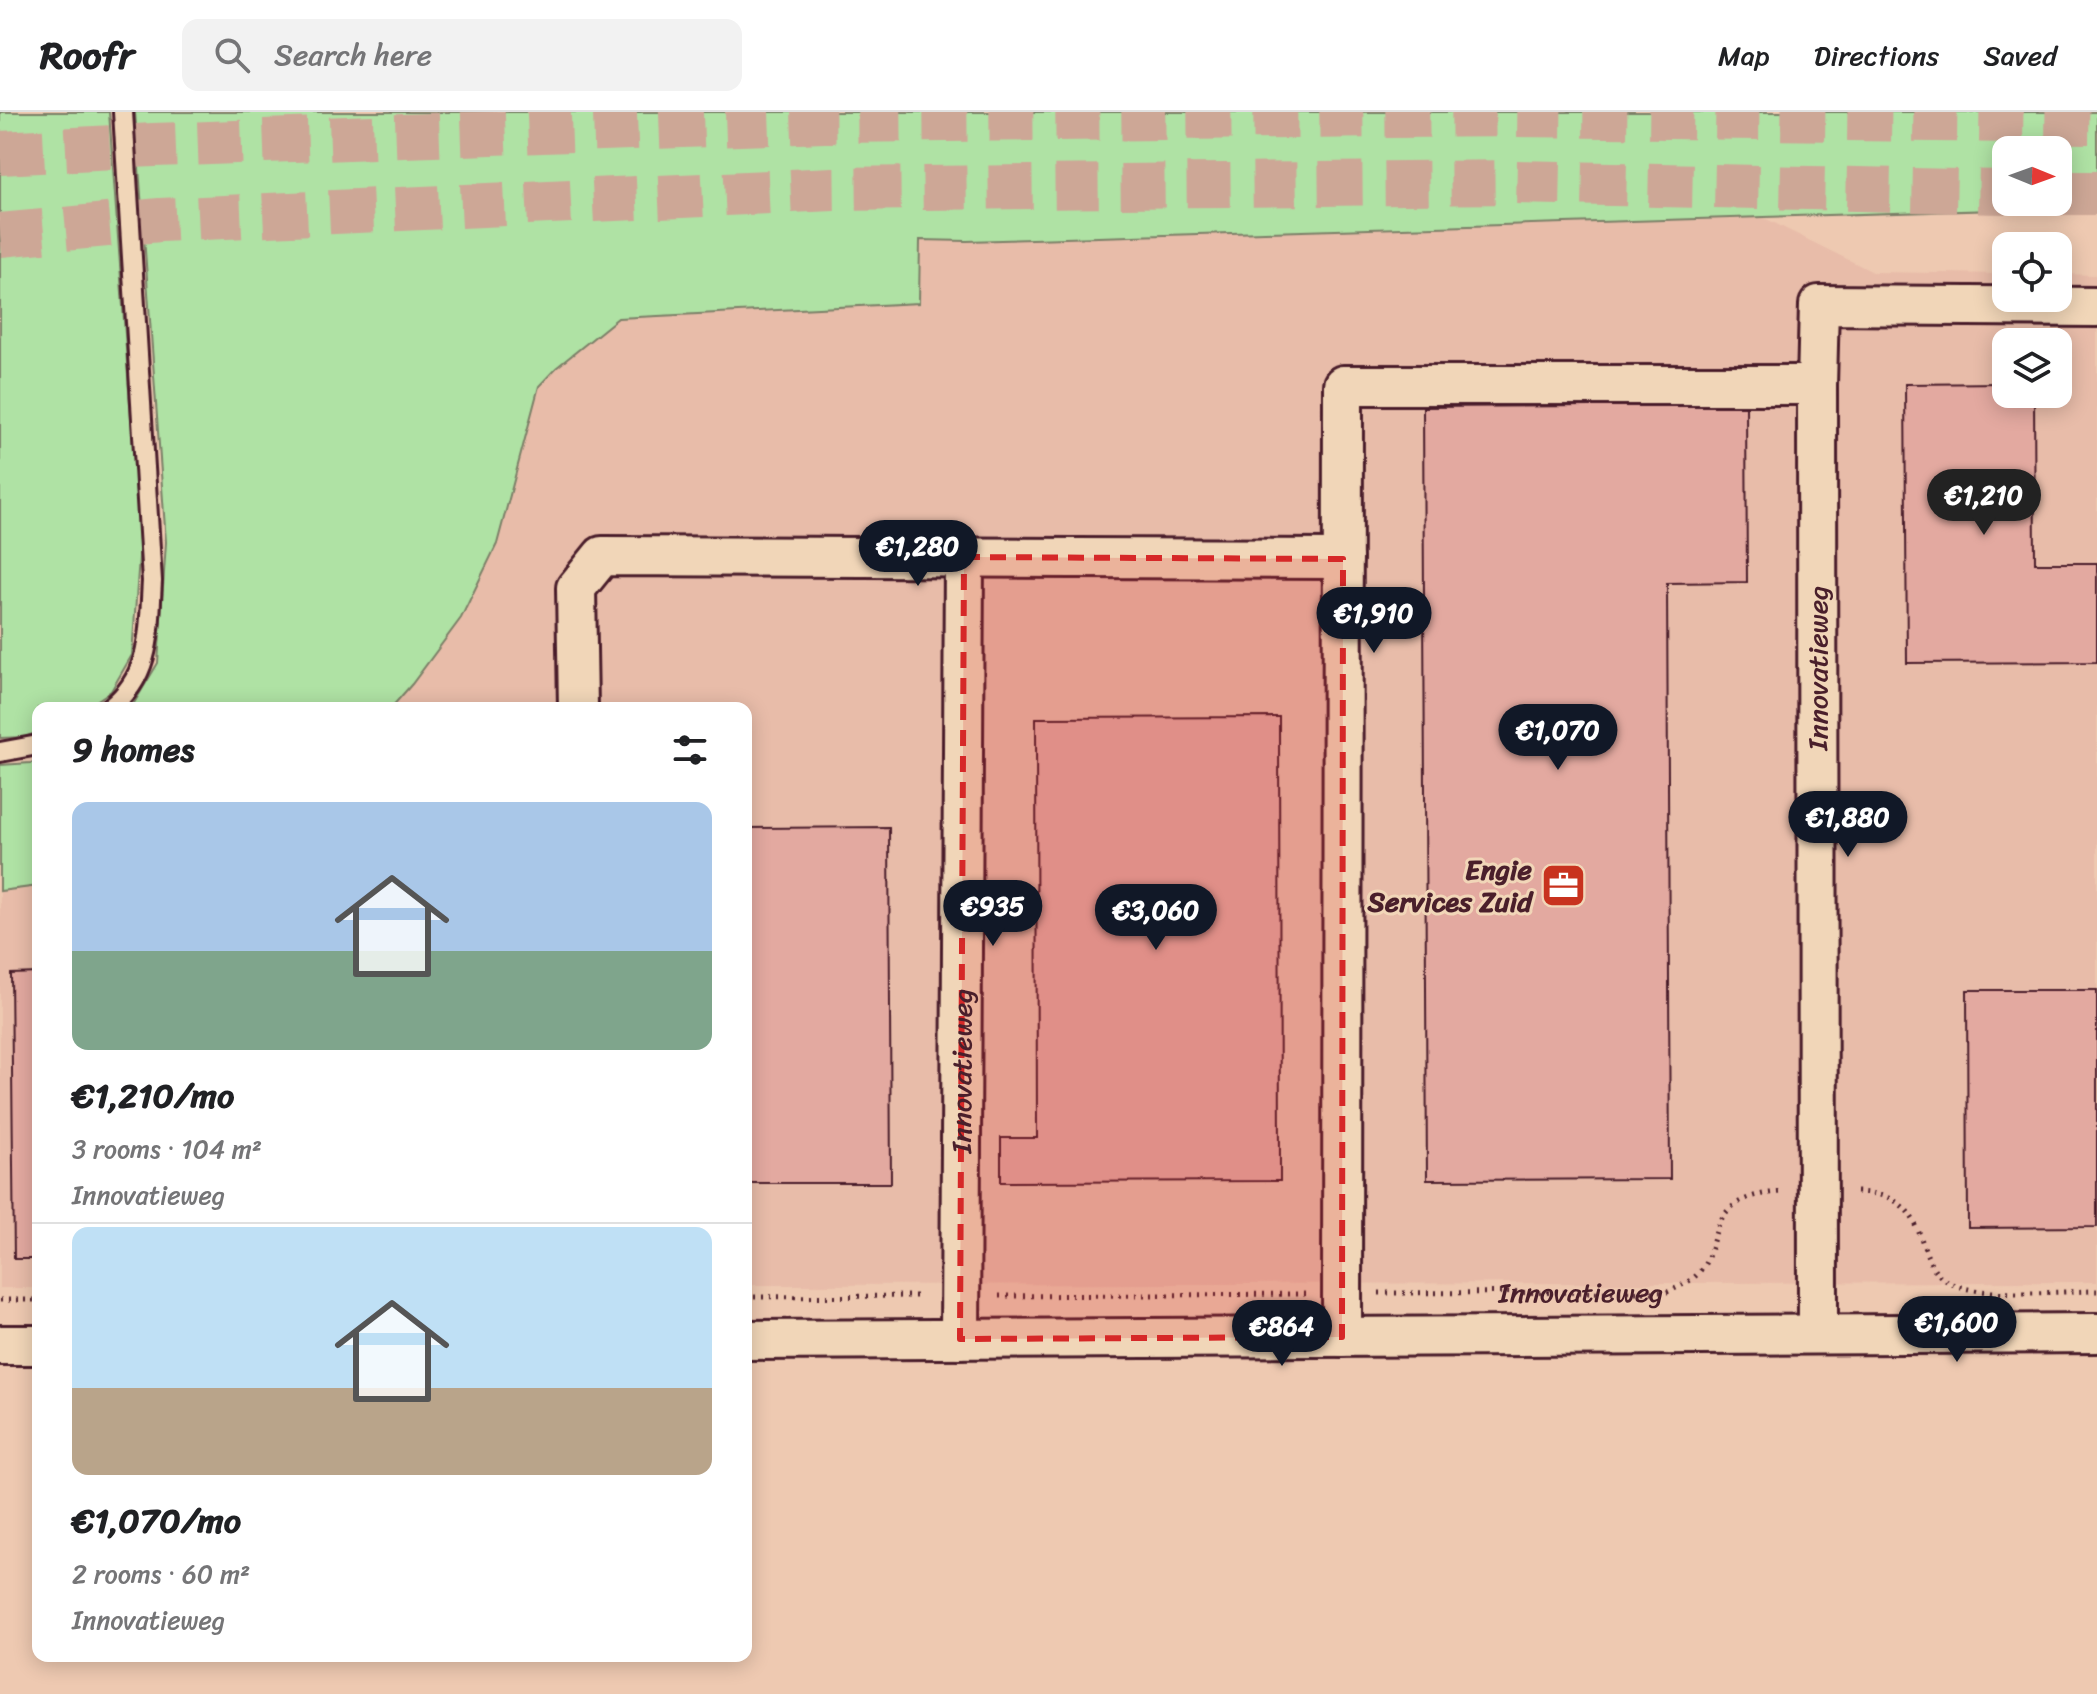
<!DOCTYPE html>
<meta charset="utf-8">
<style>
:root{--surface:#fff;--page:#f2f2f2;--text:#202124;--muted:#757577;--line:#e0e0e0;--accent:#111827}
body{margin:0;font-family:Sriracha,sans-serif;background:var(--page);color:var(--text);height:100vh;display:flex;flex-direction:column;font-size:30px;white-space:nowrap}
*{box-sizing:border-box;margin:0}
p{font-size:26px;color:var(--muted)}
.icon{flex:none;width:44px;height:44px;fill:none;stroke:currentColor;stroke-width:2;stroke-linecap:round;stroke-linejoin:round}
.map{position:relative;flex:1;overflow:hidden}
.sheet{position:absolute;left:32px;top:590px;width:720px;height:960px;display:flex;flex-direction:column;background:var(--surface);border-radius:16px;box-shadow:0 4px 20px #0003}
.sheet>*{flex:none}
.needle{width:52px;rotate:91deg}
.controls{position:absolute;left:1992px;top:24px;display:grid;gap:16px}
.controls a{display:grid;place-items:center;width:80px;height:80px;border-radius:16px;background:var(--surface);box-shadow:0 4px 20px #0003;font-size:40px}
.price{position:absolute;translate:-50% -68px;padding:0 18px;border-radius:28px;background:var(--accent);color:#fff;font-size:26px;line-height:52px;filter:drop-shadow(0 2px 4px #0008)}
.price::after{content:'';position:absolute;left:50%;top:48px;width:24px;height:18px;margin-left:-12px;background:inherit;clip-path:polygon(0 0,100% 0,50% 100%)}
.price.on{background:#222;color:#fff}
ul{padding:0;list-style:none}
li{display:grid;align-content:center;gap:16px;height:424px;padding:0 40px}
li+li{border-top:2px solid var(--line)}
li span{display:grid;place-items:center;height:248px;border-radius:16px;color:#555}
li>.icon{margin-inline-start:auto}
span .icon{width:144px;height:144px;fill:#fffc;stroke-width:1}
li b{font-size:34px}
h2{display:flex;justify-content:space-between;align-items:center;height:96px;padding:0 40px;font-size:34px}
header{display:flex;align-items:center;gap:48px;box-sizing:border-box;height:112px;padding:0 40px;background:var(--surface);border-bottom:2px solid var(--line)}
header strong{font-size:38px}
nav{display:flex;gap:44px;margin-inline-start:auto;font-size:28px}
.search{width:560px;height:72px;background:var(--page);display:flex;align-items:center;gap:20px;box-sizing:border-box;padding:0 28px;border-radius:16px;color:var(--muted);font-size:30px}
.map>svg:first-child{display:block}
.built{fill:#e8bca9;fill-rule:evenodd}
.green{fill:#afe2a4;stroke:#7c8068;stroke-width:2;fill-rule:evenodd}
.building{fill:#e3a9a0;stroke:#4a1f2b;stroke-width:2}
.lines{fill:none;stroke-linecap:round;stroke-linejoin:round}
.trunk-tunnel{stroke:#cda796;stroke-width:44;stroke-dasharray:44 22;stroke-linecap:butt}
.service-casing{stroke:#4a1f2b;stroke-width:24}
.minor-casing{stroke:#4a1f2b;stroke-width:44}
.path{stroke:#4a1f2b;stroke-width:5;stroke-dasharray:2 6;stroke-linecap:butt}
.service{stroke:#f1d6b8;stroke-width:18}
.minor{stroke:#f1d6b8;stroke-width:38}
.marked{fill:#d62828;fill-opacity:0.2;stroke:#d62828;stroke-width:6;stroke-dasharray:16 10;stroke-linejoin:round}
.labels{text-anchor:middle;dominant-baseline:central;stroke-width:6;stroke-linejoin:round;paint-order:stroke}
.street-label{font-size:28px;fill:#4a1f2b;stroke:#f1d6b8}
.poi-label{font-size:28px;font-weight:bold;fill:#4a1f2b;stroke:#f1d6b8;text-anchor:end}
</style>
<header>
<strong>Roofr</strong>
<div class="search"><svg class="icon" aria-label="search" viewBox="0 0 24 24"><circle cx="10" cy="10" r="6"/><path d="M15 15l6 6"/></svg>Search here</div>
<nav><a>Map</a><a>Directions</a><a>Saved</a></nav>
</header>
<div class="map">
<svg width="2097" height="1582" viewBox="0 0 2097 1582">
<rect width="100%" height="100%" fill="#eec9b1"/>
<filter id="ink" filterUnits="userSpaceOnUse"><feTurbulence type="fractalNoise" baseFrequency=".0125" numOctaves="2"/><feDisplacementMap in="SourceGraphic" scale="16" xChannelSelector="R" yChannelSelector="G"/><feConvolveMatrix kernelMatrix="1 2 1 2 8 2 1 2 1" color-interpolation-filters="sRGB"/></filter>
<g filter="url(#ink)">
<path class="built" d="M1746,97L1873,160L2006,162V186H2058V162L2097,163V1170L746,1173V596H391L412,572L461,506L539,274L556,256L618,206L918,191L920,128L967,129ZM2006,230H2058V282H2006Z
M38,774V1176H0V779Z"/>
<path class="green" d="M0,0H109L140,431L132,543L111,579L86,596H38V620L25,625L0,626Z
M135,0H2097V95L967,129L920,128L919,191L618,206L556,256L539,274L497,432L461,506L412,572L391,596H131L158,551L166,430ZM2006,38H2058V90H2006Z
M38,648V774L0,779V653L31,651Z"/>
<path class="building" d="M2004,271H2006V282H2034L2035,451H2097V550L1907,551L1905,272Z
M1746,293L1747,470L1667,471L1670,1067L1427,1068L1423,295Z
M1279,605L1280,1069L1001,1070V1026H1037L1036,606Z
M889,715L891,1071H746V716Z
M38,861V1147H14L11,862Z
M1967,878H2097V1115L1968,1116Z"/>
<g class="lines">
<path class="trunk-tunnel" d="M0,41L153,33L824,9L1513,3L2097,10
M2058,81H2097
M0,123L160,108L833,77L1511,70L2006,80"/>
<defs>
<path id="service" d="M110,596C152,563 149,517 152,469L123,0
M0,640L38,633"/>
<g id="minor">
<path d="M578,596L576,476L602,444L1343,447"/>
<path d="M1818,1222L1817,273L1819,193L2097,195"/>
<path d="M1342,1225L1343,273H1817"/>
<path id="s2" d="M960,1227L964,445"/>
<path d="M746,1228L2097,1221"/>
<path d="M0,1233H38"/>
</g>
</defs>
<use href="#service" class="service-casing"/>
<use href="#minor" class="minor-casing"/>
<g class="path">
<path d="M1856,1080C1938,1082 1908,1149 1950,1171C1982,1187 2060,1179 2097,1179"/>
<path id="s1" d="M1379,1181L1667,1180C1681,1174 1695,1168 1703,1155C1712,1141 1713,1122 1721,1108C1733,1086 1760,1081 1782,1080"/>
<path d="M999,1184L1305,1182"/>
<path d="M746,1185L921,1184"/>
<path d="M0,1188H38"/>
</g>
<use href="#service" class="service"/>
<use href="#minor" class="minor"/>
</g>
</g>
<path class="marked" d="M964,445L1343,447L1342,1225L960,1227Z"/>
<defs>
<symbol id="office-square" viewBox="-11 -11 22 22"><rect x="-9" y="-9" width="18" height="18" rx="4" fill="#c8321e" stroke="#f1d6b8"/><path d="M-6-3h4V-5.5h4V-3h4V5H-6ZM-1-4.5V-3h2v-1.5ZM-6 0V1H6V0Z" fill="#fff"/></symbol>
</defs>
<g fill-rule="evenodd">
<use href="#office-square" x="1538" y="748" width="51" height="51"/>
</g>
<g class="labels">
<g class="street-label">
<text transform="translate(1817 556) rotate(-90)">Innovatieweg</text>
<text stroke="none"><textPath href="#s2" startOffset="268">Innovatieweg</textPath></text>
<text stroke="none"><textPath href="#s1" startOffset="202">Innovatieweg</textPath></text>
</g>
<g class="poi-label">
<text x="1532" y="757">Engie<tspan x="1532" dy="32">Services Zuid</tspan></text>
</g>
</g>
</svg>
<div class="controls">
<a><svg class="needle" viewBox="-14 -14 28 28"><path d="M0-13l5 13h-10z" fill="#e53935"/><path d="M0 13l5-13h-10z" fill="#757577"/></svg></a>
<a><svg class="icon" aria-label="locate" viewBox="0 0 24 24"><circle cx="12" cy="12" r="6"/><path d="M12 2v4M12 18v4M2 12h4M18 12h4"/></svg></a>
<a><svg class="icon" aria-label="layers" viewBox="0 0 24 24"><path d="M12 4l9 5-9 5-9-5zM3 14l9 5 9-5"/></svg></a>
</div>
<b class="price on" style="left:1984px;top:425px">€1,210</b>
<b class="price" style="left:918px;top:476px">€1,280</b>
<b class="price" style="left:1374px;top:543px">€1,910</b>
<b class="price" style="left:1558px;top:660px">€1,070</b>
<b class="price" style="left:1848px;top:747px">€1,880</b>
<b class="price" style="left:993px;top:836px">€935</b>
<b class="price" style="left:1156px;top:840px">€3,060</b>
<b class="price" style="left:1957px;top:1252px">€1,600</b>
<b class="price" style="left:1282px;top:1256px">€864</b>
<section class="sheet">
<h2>9 homes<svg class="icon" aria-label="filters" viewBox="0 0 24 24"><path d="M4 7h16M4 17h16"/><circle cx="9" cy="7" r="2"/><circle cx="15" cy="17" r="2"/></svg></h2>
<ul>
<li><span style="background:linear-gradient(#a9c7e8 60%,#7fa58c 0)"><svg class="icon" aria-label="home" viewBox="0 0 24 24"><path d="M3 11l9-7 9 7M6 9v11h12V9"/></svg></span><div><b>€1,210/mo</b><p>3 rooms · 104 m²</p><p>Innovatieweg</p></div></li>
<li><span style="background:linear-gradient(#bfe0f5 65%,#b9a48a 0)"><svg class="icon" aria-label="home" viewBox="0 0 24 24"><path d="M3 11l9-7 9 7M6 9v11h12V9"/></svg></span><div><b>€1,070/mo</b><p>2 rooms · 60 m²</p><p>Innovatieweg</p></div></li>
</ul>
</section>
</div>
